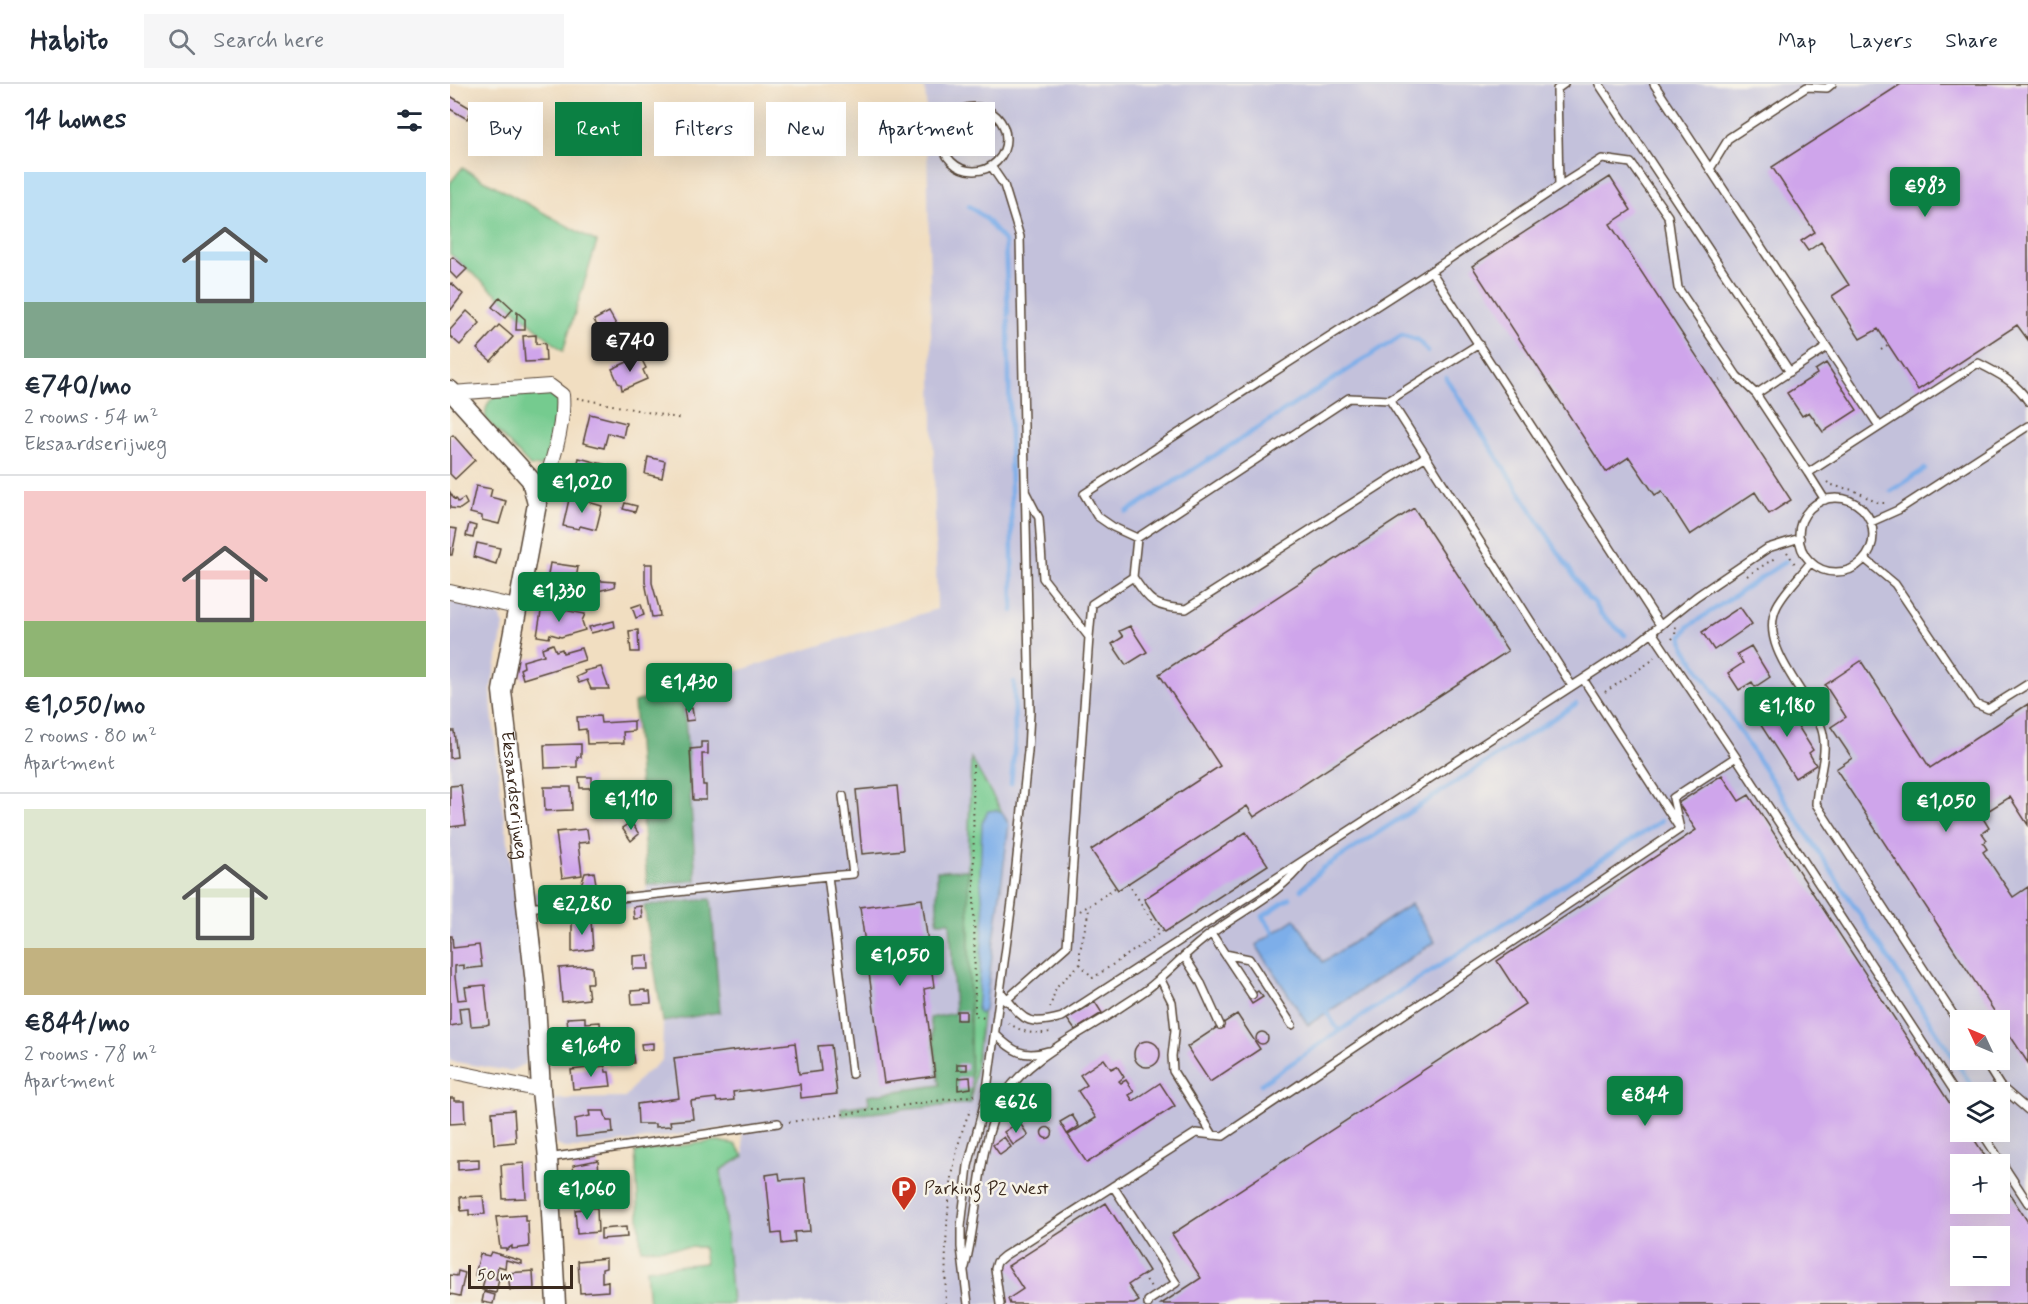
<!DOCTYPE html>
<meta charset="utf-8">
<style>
:root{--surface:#fff;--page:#f6f6f7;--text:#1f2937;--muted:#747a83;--line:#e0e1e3;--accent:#0b8043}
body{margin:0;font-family:Mynerve,sans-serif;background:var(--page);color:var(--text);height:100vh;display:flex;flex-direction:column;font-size:22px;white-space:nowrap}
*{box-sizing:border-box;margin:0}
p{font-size:20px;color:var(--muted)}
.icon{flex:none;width:33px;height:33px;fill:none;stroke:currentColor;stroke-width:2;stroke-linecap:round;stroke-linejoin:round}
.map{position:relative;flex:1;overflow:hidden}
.details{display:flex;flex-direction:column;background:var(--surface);width:450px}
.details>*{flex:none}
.banner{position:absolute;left:18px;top:18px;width:570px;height:54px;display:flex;gap:12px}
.needle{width:39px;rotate:314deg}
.tools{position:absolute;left:1500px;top:926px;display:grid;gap:12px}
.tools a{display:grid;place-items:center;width:60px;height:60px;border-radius:0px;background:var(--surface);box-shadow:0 6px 24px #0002;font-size:30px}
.scale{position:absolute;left:18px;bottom:15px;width:105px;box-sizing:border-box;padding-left:6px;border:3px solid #3b2a1e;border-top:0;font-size:16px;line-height:21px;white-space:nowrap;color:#3b2a1e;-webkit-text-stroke:4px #f7f3e8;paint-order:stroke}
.price{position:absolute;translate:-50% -51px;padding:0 14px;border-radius:6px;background:var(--accent);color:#fff;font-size:20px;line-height:39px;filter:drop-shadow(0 2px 3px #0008)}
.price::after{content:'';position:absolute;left:50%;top:36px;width:18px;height:14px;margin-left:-9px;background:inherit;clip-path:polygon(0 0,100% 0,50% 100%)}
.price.active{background:#222;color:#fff}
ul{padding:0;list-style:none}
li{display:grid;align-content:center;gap:12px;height:318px;padding:0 24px}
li+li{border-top:2px solid var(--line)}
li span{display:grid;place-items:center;height:186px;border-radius:0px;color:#555}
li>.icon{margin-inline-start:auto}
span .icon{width:108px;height:108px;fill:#fffc;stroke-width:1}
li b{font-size:26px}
h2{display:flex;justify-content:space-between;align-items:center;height:72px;padding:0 24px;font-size:26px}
.pill{padding:0 21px;border-radius:0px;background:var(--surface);box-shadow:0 6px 24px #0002;font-size:21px;line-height:54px}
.pill.active{background:var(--accent);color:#fff}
header{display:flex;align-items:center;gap:36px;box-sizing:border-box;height:84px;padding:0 30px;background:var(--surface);border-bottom:2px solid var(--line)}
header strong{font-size:28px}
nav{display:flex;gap:33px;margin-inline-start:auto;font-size:21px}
.search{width:420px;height:54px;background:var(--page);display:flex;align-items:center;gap:15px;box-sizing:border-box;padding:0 21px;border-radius:0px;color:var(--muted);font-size:22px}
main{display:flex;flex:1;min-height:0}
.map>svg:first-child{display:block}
.industrial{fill:#c3c1db;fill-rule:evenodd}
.green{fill:#75cb8f;stroke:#587a56;stroke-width:1.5}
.forest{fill:#60af7a;stroke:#4e6c4c;stroke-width:1.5}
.water{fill:#7daee9;stroke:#5c6c84;stroke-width:1.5}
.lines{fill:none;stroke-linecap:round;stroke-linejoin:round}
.stream{stroke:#7daee9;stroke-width:4.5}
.building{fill:#cfa5eb;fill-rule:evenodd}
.service-casing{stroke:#564536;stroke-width:10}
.minor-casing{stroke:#564536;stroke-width:16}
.tertiary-casing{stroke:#564536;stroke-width:21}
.path{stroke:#564536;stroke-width:2;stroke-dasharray:1.5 4.5;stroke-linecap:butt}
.service{stroke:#fff;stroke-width:7}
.minor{stroke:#fff;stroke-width:14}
.tertiary{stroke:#fff;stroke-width:18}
.labels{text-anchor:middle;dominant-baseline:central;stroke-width:5;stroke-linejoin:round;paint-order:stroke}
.street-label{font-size:18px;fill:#3b2a1e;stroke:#f7f3e8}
.poi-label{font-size:18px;fill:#3b2a1e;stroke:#f7f3e8;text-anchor:start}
</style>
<header>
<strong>Habito</strong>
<div class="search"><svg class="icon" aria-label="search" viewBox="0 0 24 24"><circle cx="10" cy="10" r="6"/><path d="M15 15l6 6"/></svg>Search here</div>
<nav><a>Map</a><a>Layers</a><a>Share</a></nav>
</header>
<main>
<section class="details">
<h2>14 homes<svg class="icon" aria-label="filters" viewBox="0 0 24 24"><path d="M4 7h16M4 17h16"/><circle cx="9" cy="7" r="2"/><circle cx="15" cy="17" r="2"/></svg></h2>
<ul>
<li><span style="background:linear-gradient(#bfe0f5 70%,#7fa58c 0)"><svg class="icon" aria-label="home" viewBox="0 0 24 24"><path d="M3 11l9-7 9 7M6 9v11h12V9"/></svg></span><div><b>€740/mo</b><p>2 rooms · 54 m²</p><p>Eksaardserijweg</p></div></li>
<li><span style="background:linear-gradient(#f6c9c9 70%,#8fb573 0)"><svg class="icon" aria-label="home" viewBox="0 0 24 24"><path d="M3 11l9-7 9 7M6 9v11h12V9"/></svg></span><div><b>€1,050/mo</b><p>2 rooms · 80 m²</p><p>Apartment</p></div></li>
<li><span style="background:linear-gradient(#dfe7d0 75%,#c2b280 0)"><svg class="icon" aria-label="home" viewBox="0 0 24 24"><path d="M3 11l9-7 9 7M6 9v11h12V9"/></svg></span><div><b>€844/mo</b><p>2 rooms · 78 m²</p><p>Apartment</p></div></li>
</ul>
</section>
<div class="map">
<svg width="1578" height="1220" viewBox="0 0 1578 1220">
<rect width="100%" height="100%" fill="#f7f3e8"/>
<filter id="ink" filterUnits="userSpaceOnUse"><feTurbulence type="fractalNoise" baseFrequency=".0167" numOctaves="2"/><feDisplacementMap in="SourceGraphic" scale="12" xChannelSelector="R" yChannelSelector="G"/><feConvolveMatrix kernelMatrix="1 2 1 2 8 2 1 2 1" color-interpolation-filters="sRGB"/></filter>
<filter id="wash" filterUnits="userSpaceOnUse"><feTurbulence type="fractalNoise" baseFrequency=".008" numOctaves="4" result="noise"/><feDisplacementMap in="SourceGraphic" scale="24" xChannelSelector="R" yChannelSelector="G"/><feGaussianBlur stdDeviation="1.35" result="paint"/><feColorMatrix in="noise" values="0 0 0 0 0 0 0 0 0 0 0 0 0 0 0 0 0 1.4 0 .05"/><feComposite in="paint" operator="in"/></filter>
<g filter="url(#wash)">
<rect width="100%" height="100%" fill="#f1dec1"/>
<path class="industrial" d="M474,0H1578V1220H282L271,1086L294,1072L292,1042L129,1064H114L105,1060L104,1015L175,1014L188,996L212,976L213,938L270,928L261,815L88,834L84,808L130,814L197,807V801L245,796L233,604L487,525L476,16ZM521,676L522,1019L392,1032L391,1024L420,1020L418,1011L490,1001L480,934L505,929L500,838H487V787L518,786ZM1510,936H1550V975H1510ZM1510,1008H1550V1047H1510ZM1510,1080H1550V1119H1510ZM1510,1152H1550V1191H1510Z
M0,517L33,524L49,531L54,541L41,604L42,626L51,712L75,875L81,957L76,980L59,987L0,977Z"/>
<path class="green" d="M12,84L147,158L113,267L0,170V99Z
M76,309L98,310L105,313L108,319L96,376C92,383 88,383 80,382L36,335C34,324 38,317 46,311Z
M521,674L557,737L521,1019L518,786Z
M266,1057L285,1060L294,1072L271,1086L282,1220H199L196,1185L255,1179L253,1163L191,1165L185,1068Z"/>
<path class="forest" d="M233,604L246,796L197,801L184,618Z
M518,786L521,1019L392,1032L391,1024L419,1020L418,1011L490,1001L480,934L505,929L500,838H487V787Z
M261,815L270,928L213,938L194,822Z"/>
<path class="water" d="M547,726L553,730L559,741L535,926L529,930L527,926L534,831L530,792L532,739L538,727Z
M961,820L985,858L858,941L806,861L845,835L873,878Z"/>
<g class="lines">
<path class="stream" d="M519,122L535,134L555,158L558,231
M558,236L563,527
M996,294L1138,514L1144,518L1151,530L1175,551
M1441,407L1475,385
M677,428L952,251L968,256L978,268
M1336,477L1239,542L1232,552L1235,564L1526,1008
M561,700L565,657L564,598
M851,806L872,785L1126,620
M824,849L813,832L840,814
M877,929L889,947L1211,737
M811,1000L889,947"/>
</g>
<g id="blocks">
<path class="building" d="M1451,0H1578V256L1567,241L1468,306L1428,245L1410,255L1382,212L1399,201L1371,158L1358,167L1351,157L1365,148L1322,83Z
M0,12L22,25L17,35L0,25Z
M1160,93L1181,126L1160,140L1341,416L1319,430L1305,408L1240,451L1212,407L1205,411L1179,373L1156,388L1022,182Z
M3,173L17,185L7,195L0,188V175Z
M1,199L13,210L0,227V201Z
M50,213L63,225L55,234L42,223Z
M17,227L30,239L10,261L0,252V246Z
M67,228L75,235V246H66Z
M159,228L171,249L176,247L182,260L155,270L144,247L149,245L144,236Z
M49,241L63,253L41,277L27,265Z
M207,245L211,254L194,262L190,252Z
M86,251V260L95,259L96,277L75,278L73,252Z
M188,273L189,275L191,274L196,284L193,286L197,295L172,306L171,300L168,299L162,285Z
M1376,279L1407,326L1373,348L1359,328L1352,332L1337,309L1367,290L1365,286Z
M140,330L176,339L173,353L158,349L154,364L133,359Z
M3,351L25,376L5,395L0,390V353Z
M198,373L215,377L212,394L195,390Z
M129,374L161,382L160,384L175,389L172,401L150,397L149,401L124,396Z
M26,402L42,405L40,413L56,417L49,440L32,436V432L20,429Z
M0,408L4,415L6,414L8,418L14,414L17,420L10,425L0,424Z
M120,411L136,415L135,417L152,422L146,446L130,442L129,445L113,442Z
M175,419L187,422L185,428L173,425Z
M964,424L1058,567L804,733L797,722L668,806L641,766L770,682L709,590Z
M19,440L26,442L23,454L16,452Z
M0,444L7,445L2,471H0Z
M27,459L50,464L46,480L24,473Z
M100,479L128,483L126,495L165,498L164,503L144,508L126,506L125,513L115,511V514L107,512V515L94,513Z
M195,480H202V499L209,524L210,532L202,533L195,498Z
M191,520L194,531L186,534L182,523Z
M92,522L135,530L132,537L135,546L111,553L100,550L99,554L87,552Z
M1290,523L1302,540L1264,566L1252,548Z
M164,537L165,543L141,549L139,543Z
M680,542L697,568L676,581L662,560L673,553L669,547Z
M188,546L189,568H181L179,547Z
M103,560L106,567L112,565L113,569L131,564L135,576L73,595L70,585L74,583L73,577L94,571L92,564Z
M1301,562L1320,593L1305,603L1302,598L1289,606L1278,589L1293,579L1287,570Z
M1411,577L1480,684L1578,620V741L1560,713L1531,731L1539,744L1532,749L1537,756L1533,759L1537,765L1533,768L1563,813L1578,803V979L1386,685L1402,674L1381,643L1396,633L1375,601Z
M151,583L159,605H141L137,596L129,599L126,593L135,589L134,587Z
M1331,615L1363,666L1359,669L1366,681L1345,694L1305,632Z
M242,624L244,636L236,637L234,625Z
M150,632L151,639L184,637V647L173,648L174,659L137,660L136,645L128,646L127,633Z
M0,647H4L7,673L0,674Z
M251,658H258V670H252L253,701H256V716H243L240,665L251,664Z
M131,660V673H127V683L95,684L94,661Z
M1272,691L1289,717L1299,711L1510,1035V1047H1519L1540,1080H1510V1119H1550V1095L1578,1138V1220H711L751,1194L722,1150L1075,920L1047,877L1246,746L1228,719ZM1510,1152H1550V1191H1510Z
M129,693H142V704H130Z
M11,701L16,741L0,743V702Z
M447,702L453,766L412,770L406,706Z
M94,703H121L122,726L95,727Z
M190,724L191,732H181L180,725Z
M181,738L189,750L181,757L172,744Z
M137,745L139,758L128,759L132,791L112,794L106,748Z
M796,748L818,781L715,848L694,815Z
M144,788L147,805L129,807L135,789Z
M472,815L484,903L474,905L485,992L434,999L410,823Z
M191,822L192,834L184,835L183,823Z
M141,836L143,865L122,868V837Z
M0,852H2L3,864L29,861L32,883L14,885V881L5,882V893L8,916L17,915L15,903L35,901L39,940L36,941L21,942L19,923L9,924L11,940L0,942Z
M198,871L199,885H183V872Z
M136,882L142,883L143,899H137L139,915L112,918L109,884Z
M195,906V908H200L201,919L182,920L181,907Z
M808,907L813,913L802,920L798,914Z
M645,918L652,929L625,946L617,935Z
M507,927H516V936H507Z
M787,930L810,965L760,998L737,963Z
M135,933V939L150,938L152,966L120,967L117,934Z
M806 954a6 6 0 1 1 12 0a6 6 0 1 1-12 0Z
M684 970a13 13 0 1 1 26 0a13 13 0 1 1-26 0Z
M203,959V965L192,966L191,960Z
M345,959L349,990L371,987L368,962L381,961L387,1010L351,1014L350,1000L301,1007L300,1006L283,1008L284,1016L267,1018L266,1014L241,1017L243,1035L220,1037L221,1042L205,1043V1040H188L187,1020L229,1014L224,974Z
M182,965L184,979L164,981L163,971L174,970V966Z
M654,975L661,985L667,982L674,993L669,997L671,999L676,996L684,1008L679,1011L683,1017L710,999L725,1022L637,1079L618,1051L646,1034L628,1007L637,1001L630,991Z
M507,980H517V986H507Z
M155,982L156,988H159L161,1002L123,1005L121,986Z
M520,993L521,1004L508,1006V994Z
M0,1014H4V1017H14L15,1039L0,1040Z
M64,1026L66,1058L44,1060L42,1028Z
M139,1027H154L157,1037H162L163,1049L126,1053L125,1035L140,1032Z
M622,1031L629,1042L617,1050L610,1038Z
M569,1038L578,1051L563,1061L554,1048Z
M591.5 1049a5.5 5.5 0 1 1 11 0a5.5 5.5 0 1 1-11 0Z
M554,1053L561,1063L550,1071L543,1061Z
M29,1075V1084L8,1086V1076Z
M148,1076L150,1104L126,1106L123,1081Z
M74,1079L76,1114L53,1115L51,1081Z
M329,1089L330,1096L355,1094L360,1147L344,1148L345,1158L332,1160L331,1149L322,1150L316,1091Z
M33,1112L35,1130L19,1131V1126L11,1127L10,1113Z
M656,1119L699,1187L678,1201L689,1217L684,1220H560L558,1215L573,1205L558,1182Z
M140,1124H147L148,1148L127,1150L125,1126Z
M75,1131V1137H78L79,1163L62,1165V1162L56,1166V1164H50L46,1133Z
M176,1143L177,1153L151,1155V1145Z
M41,1168L72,1177V1180L56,1176L55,1184L48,1182L46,1195H49L46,1209L32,1206L35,1192L25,1191L30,1170L39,1172Z
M156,1174V1184L152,1185V1198L158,1197V1207L130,1209L128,1177Z
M8,1187L15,1189L10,1212L0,1210V1191L7,1192Z
M83,1187L84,1205L60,1206L58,1189Z
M34,1208L45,1211L43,1220L32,1218Z"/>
</g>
</g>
<g filter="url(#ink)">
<use href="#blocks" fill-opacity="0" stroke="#564536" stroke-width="1.5"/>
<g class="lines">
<defs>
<path id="service" d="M1149,0L1340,288
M1204,0L1260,85
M1382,0L1377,4L1357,3L1279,54L1260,85L1429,342
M492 55a32 32 0 1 1 64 0a32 32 0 1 1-64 0Z
M1109,102L1152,75L1181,79L1218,132L1228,204L1287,292L1306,310
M981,187L1210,541
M940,316L1029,260
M976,373L1122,602
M1358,389L1306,310L1377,263
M1349 451a37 37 0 1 1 74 0a37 37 0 1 1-74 0Z
M1375,416L1358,389L1528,279C1548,289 1566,298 1578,317
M1421,438L1448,426L1578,342
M687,454L663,443L647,432L634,410L981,187L1109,102L1107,5L1114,0
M1415,475L1445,500L1526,620L1538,625L1578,600
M1361,478C1351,491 1334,508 1327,522C1307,562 1358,608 1371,643C1380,667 1367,695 1366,720L1510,941
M1202,548L1286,673
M639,553L642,520L683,493C701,519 704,523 736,525L976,372L940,316L899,314L687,454L683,493
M1133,595L1230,745L1223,714L1286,673L1510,1016
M378,792L403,790L393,712
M77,824L378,792L402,990
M761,849L802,911
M775,870L799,875L842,941
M734,872L750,897L770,941
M710,894L722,918L725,946L722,972L723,987L763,1051
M550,907C574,934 573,944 612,933L1187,560L1247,512L1318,464L1350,454
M555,917L617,862L639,553L593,494L589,434L576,409
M545,950C562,967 574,975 598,967
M1533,975L1550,1002L1578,1026
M1531,1047L1578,1119
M98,1074L328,1039
M663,1102L726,1199L698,1217V1220
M515,1183C529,1130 527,1063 552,1015C574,977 626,952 662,929C673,921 685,914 696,906C716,891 733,871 754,855C786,829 829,812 854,778
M518,1220L511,1163V1143L518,1082L536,1013L563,811L578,667L580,628L570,153L554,101L541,82
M550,1220L545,1185L547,1178L554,1172L746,1049L773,1052L1230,745"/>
<path id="minor" d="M2,309L100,302L112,311C115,343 99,390 87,420
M0,508L66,523
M0,987L91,1006"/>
<g id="tertiary">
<path id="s1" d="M0,306L81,396L87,420L52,607L85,900L91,1006L98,1074L106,1220"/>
</g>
</defs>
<use href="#service" class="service-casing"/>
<use href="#minor" class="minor-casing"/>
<use href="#tertiary" class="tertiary-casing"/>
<path class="path" d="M1431,266L1439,261
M1265,300L1270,296
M127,314L232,335
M1377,398C1385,404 1395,403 1405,407C1416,411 1423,420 1435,419
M1337,468L1345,480
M1297,492L1325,474
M1222,555L1225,551L1226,541
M1155,608L1200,578L1204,573
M523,681L525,932L535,934
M678,799L710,849
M630,827L640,821
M630,880L643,894L714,846
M600,924L606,903L630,880V867L640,821L666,803
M558,939C572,948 583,951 600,948
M339,1038L527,1011
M693,1191L701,1203
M496,1220C494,1167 497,1072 521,1025"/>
<use href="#service" class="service"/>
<use href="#minor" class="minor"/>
<use href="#tertiary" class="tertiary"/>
</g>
</g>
<defs>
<symbol id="parking-pin" viewBox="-11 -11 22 30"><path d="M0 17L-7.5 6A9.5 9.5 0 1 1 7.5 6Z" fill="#c8321e" stroke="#f7f3e8"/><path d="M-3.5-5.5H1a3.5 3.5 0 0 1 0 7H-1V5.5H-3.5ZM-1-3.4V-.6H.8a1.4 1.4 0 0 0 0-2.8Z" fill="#fff"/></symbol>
</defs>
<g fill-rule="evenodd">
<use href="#parking-pin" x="439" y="1090" width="30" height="40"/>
</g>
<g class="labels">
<g class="street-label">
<text stroke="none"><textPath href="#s1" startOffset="441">Eksaardserijweg</textPath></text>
</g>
<g class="poi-label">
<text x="474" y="1105">Parking P2 West</text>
</g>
</g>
</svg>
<div class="tools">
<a><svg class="needle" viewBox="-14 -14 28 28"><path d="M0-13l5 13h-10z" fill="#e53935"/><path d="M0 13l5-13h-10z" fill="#747a83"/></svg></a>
<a><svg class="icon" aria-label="layers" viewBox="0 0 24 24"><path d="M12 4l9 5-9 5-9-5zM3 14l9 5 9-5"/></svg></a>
<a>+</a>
<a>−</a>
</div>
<div class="scale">50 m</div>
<b class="price" style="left:1475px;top:134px">€983</b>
<b class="price active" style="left:180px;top:289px">€740</b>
<b class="price" style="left:132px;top:430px">€1,020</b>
<b class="price" style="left:109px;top:539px">€1,330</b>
<b class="price" style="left:239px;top:630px">€1,430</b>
<b class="price" style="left:1337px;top:654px">€1,180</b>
<b class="price" style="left:181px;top:747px">€1,110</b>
<b class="price" style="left:1496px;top:749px">€1,050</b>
<b class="price" style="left:132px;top:852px">€2,280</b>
<b class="price" style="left:450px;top:903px">€1,050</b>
<b class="price" style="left:141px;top:994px">€1,640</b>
<b class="price" style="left:1195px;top:1043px">€844</b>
<b class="price" style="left:566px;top:1050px">€626</b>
<b class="price" style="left:137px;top:1137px">€1,060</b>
<div class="banner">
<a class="pill">Buy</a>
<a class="pill active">Rent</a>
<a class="pill">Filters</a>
<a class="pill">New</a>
<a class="pill">Apartment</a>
</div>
</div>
</main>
